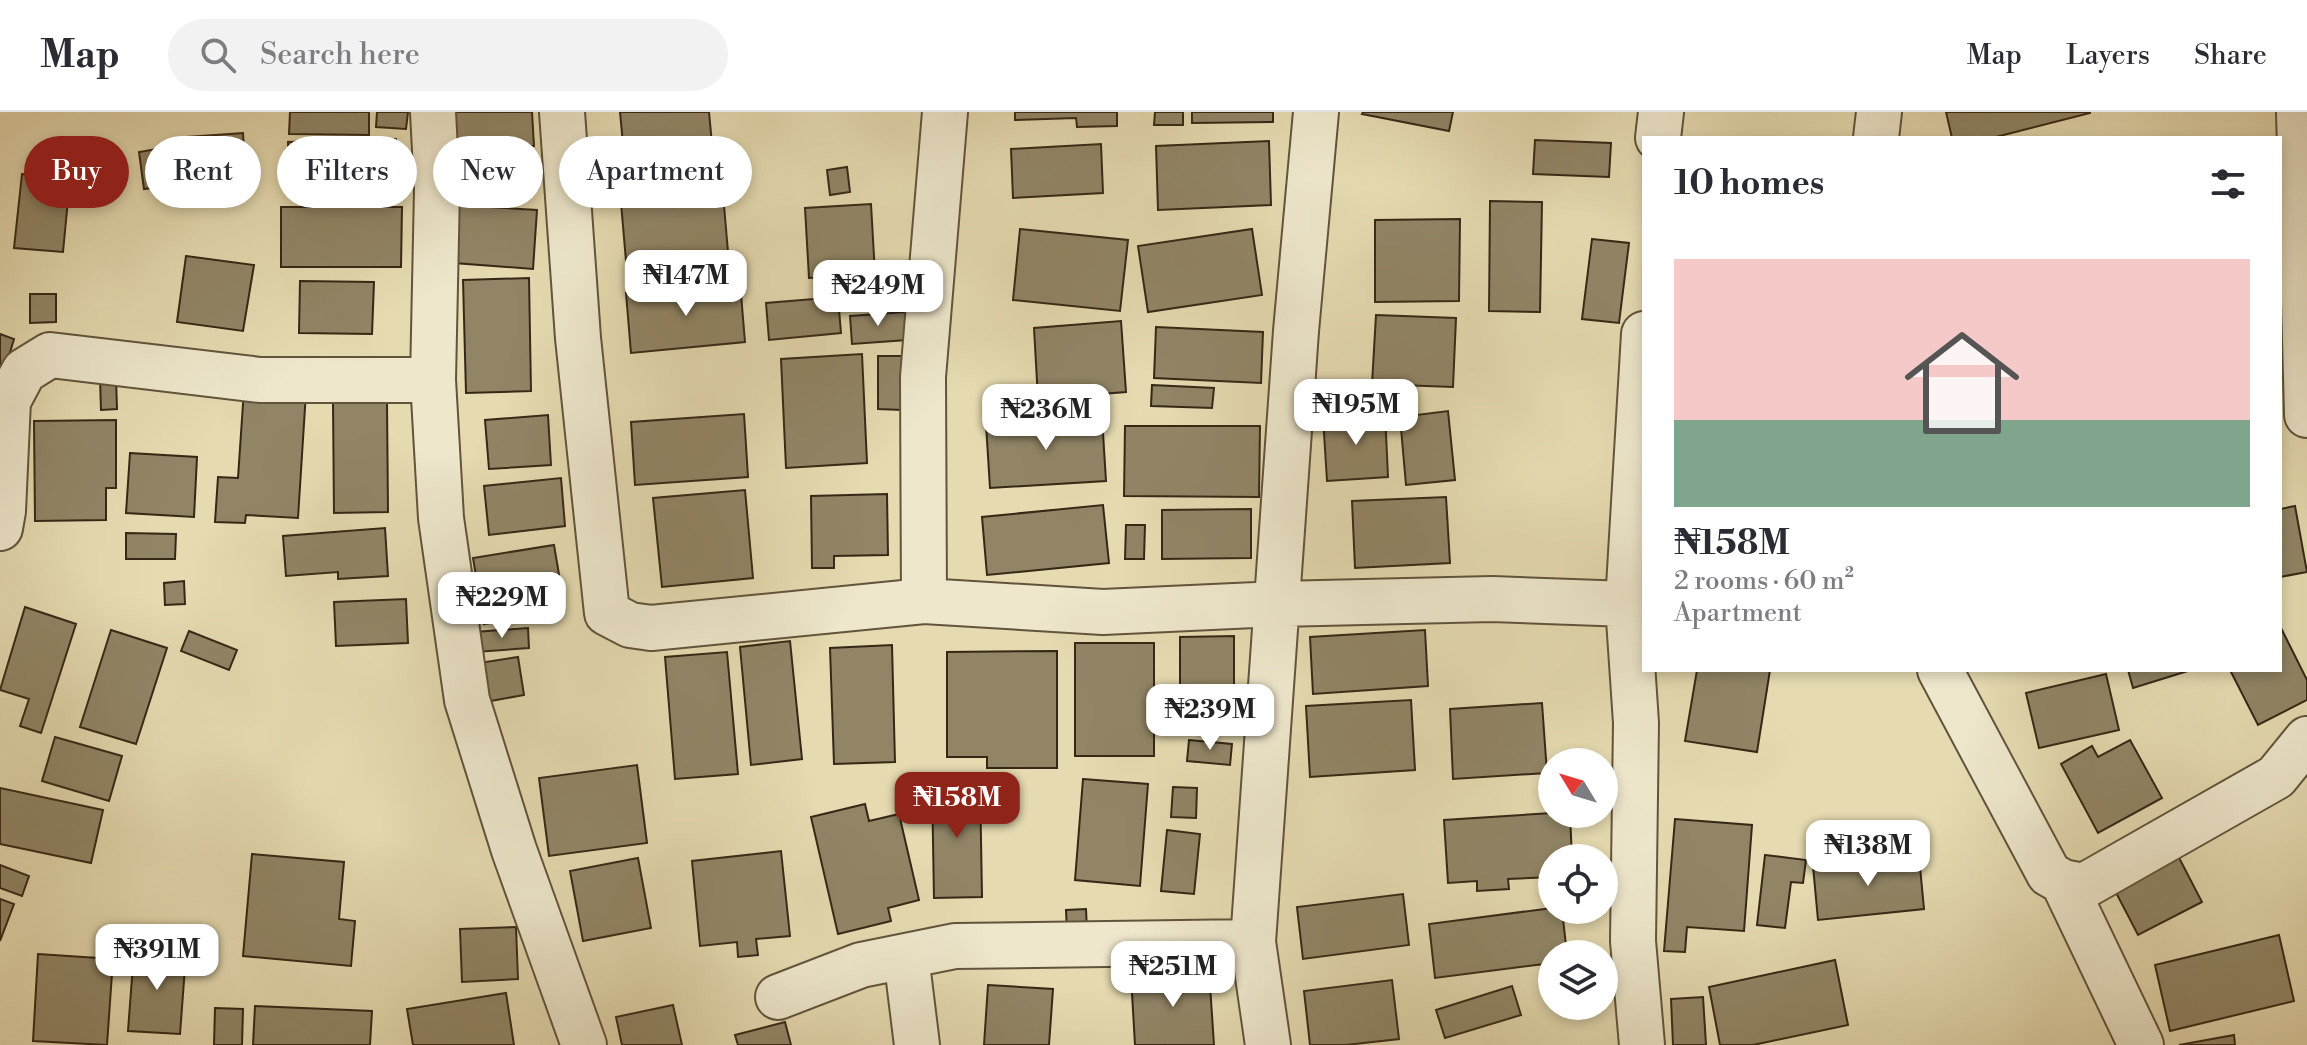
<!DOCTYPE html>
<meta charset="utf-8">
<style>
:root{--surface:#fff;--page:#f2f2f3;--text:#2b2b33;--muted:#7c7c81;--line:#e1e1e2;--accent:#8f2418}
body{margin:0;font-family:"Libre Bodoni",serif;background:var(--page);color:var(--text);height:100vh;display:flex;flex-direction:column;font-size:30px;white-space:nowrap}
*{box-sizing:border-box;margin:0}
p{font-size:26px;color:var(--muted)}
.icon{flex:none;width:44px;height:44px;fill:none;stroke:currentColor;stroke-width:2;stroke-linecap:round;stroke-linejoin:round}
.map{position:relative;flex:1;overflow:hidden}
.sheet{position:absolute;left:1642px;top:24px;width:640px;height:536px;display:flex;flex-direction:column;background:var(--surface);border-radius:0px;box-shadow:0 4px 12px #0003}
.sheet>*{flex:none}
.guide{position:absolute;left:24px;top:24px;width:760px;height:72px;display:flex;gap:16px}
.needle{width:52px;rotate:308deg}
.tools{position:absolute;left:1538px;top:636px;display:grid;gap:16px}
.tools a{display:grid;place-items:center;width:80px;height:80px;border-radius:50%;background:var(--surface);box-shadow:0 4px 12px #0003;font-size:40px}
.price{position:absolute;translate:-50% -68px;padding:0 18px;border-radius:16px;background:#fff;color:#222;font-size:26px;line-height:52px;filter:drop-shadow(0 2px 4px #0008)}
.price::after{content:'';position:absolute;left:50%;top:48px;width:24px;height:18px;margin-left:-12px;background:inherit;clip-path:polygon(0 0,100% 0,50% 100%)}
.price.on{background:var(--accent);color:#fff}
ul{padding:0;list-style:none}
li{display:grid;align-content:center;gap:16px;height:424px;padding:0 32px}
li+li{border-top:2px solid var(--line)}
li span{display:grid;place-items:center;height:248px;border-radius:0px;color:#555}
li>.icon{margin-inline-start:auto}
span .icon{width:144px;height:144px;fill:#fffc;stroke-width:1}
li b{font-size:34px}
h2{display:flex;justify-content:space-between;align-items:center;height:96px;padding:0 32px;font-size:34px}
.chip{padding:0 28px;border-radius:36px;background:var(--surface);box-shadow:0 4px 12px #0003;font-size:28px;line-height:72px}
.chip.on{background:var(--accent);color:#fff}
header{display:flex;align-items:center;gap:48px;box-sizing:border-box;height:112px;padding:0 40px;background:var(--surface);border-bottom:2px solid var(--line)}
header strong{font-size:38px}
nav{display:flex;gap:44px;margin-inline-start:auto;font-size:28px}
.search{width:560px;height:72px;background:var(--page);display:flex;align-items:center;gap:20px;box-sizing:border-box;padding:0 28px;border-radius:44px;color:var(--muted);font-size:30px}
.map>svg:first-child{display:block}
.building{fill:#918566;stroke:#362816;stroke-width:2}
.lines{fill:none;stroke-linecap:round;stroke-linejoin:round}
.minor-casing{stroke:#62543c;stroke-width:48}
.minor{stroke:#eee7cc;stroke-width:44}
</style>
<header>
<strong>Map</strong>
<div class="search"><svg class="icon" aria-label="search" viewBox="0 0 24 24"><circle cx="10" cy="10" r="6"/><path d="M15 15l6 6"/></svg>Search here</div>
<nav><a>Map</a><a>Layers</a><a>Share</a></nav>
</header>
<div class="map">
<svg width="2307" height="933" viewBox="0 0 2307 933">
<rect width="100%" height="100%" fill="#e5dab0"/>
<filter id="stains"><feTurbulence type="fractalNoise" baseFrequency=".0025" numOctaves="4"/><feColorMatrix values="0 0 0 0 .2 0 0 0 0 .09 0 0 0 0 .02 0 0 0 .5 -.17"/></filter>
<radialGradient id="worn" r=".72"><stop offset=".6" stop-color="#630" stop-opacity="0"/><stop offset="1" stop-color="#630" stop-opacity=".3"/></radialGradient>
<path class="building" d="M290,0H369V23L289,22Z
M377,0H408L406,17L376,15Z
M445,0H532L534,34L448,40Z
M620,0H709L713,43L625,53Z
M1015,0H1117V14L1077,15L1076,6L1015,8Z
M1155,0H1183V13H1154Z
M1192,0H1273V10L1192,11Z
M1363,0H1453L1449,19L1362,2Z
M1946,0H2090V1L1992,26H1952Z
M243,21L246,70L191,74L187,25Z
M396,27L397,76L289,79L288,30Z
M1535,28L1611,31L1609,65L1533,62Z
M1269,29L1271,93L1158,98L1156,34Z
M1101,32L1103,81L1013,86L1011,37Z
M169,35L173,73L144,77L139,40Z
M535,47L538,74L457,81L454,54Z
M847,55L850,80L830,83L827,58Z
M22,62L70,67L63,140L14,136Z
M722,70L728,140L626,149L620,79Z
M1490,89L1542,90L1540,200L1489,199Z
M871,92L875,162L809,166L805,96Z
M458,93L537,98L533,157L454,151Z
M281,95H402L401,155H281Z
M1460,107L1459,189L1375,190V108Z
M1020,117L1128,128L1120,199L1013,188Z
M1252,117L1262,183L1148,200L1138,134Z
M1592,127L1629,131L1619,211L1582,207Z
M186,144L254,153L243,219L177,210Z
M529,166L531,279L466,281L463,168Z
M300,169L374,170L372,222L299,221Z
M740,170L745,230L631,241L626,181Z
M30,182H56V210L30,211Z
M838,185L841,221L769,228L766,191Z
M905,200L907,228L852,232L850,204Z
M1376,203L1456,206L1453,275L1372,272Z
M1121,209L1126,280L1038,287L1034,216Z
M1156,215L1263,220L1261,271L1154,266Z
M0,222L14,227L0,274Z
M862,242L867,351L786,356L781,247Z
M878,244H902V298L878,297Z
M116,266L117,297L101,298L100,267Z
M1152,273L1214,276L1212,296L1151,294Z
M244,277L306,280L298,406L246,403L245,411L215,410L218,365L238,366Z
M387,290L388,400L334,401L333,291Z
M1448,299L1455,368L1406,373L1400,305Z
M1385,301L1388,365L1327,369L1323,305Z
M744,302L748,365L635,373L631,310Z
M548,303L551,353L489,357L485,308Z
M1102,305L1106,369L990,376L986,312Z
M116,308V376H106V408L35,409L34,309Z
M1125,314H1260L1259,385L1124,384Z
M130,341L197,345L194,405L126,401Z
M561,366L565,414L489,423L484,374Z
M745,378L753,466L662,475L653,386Z
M887,382L888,443L834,444V456H812L811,384Z
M1446,385L1450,451L1355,456L1352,389Z
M1103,393L1109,451L987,463L982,405Z
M2295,394L2307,460L2280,465V397Z
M1251,397V446L1162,447V398Z
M1126,413H1145L1144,447H1125Z
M385,416L388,464L338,467V460L286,464L283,424Z
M126,421L176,422L175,447H126Z
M554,433L565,498L484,512L473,446Z
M184,469L185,492L165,493L164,471Z
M406,487L408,531L336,534L334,490Z
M25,495L76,512L41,621L20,614L29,587L0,578Z
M2280,514L2307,568V588L2258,613L2230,558H2280Z
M528,516L529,536L476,540L475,520Z
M111,518L167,536L136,632L80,615Z
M1425,518L1428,574L1313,582L1310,525Z
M189,519L237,538L229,558L181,539Z
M1234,524V606H1180V525Z
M790,529L802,647L751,653L740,535Z
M1075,531H1154V644H1075Z
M892,533L895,650L834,652L830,536Z
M1057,539V656H987V645H947V540Z
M727,540L738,662L675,667L665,545Z
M518,545L524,583L485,590L479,551Z
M1697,558H1770L1757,640L1685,629Z
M2128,558H2191L2133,576Z
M2106,562L2119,618L2039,636L2026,581Z
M1411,588L1415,658L1310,665L1306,594Z
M1542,591L1547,661L1453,667L1450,597Z
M55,625L122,644L109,689L42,669Z
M1189,628L1232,632L1230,653L1187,649Z
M2130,628L2162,686L2098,721L2061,652L2092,634L2098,645Z
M637,653L647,731L549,744L539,666Z
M1083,667L1148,672L1140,774L1075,768Z
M980,671L982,785L934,786L932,672Z
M1173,675L1197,676L1196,706L1171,705Z
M0,676L103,698L91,751L0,732Z
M865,692L869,709L899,702L919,788L888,796L891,809L838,822L811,705Z
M1552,701L1570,702L1572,746H1552V765L1508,767L1509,777L1477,779V769L1448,771L1444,708Z
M1675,707L1752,713L1744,819L1687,815L1685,840L1664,839Z
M1167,718L1200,722L1194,782L1161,779Z
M2175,738L2202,790L2138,823L2111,771Z
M781,739L790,824L756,827L758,843L738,845L737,830L700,834L692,749Z
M252,742L344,750L339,807L355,809L351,854L243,844Z
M1765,743L1806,748L1803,771L1791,770L1785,816L1757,813Z
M1919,744L1924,797L1818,808L1813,754Z
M638,746L651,816L583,829L570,759Z
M0,753L29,764L22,784L0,776Z
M1403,782L1409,833L1303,847L1297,795Z
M0,787L14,792L0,829Z
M1552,796L1562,798L1567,842H1552V851L1435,866L1429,812Z
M1086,797L1087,819L1067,820L1066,798Z
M516,815L518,867L462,870L460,817Z
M2279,823L2294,889L2170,919L2155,853Z
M134,839L186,842L180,922L128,919Z
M38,842L113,847L107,933L33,929Z
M1835,848L1848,913L1753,933H1720L1709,875Z
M1209,858L1214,933H1135L1131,864Z
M1392,868L1399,927L1346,933H1310L1304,879Z
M988,873L1053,877L1049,933H984Z
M1512,874L1521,903L1445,926L1436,898Z
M506,881L514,933H413L407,897Z
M1703,885L1706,933H1673L1671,887Z
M673,893L682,933H622L616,905Z
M255,894L372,899L370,933H253Z
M215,896L243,897L242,933H214Z
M785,910L791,933H738L735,923Z
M2234,923L2235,933H2179Z"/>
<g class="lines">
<defs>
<path id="minor" d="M433,0L437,77L433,268L441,406L467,588L514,738L584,933
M562,0L578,226L607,501L630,513L651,516L924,489L1103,500L1278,492L1492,487L1628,492
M2299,0L2307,303
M1658,26L1661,0
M1876,26L1879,0
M0,416L3,399L8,289L24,259L50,243L260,268H433
M924,489L923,265L945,0
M1940,558L2049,762L2063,770L2084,774L2276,665L2307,627
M2063,770L2141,933
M906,844L917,933
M778,885L861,853L955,834L1253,830
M1268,933L1253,830L1296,219L1316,0
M1642,933L1633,829L1636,611L1628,492L1644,222"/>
</defs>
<use href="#minor" class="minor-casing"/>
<use href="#minor" class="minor"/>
</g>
<rect width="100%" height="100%" filter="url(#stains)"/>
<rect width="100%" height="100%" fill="url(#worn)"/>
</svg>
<div class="tools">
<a><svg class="needle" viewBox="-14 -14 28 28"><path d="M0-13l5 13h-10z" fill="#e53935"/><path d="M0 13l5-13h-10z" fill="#7c7c81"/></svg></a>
<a><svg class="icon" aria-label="locate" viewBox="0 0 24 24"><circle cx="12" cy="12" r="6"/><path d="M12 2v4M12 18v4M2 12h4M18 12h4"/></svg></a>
<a><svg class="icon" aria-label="layers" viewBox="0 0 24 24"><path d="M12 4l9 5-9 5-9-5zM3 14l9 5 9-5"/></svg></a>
</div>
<b class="price" style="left:686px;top:206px">₦147M</b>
<b class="price" style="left:878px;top:216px">₦249M</b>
<b class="price" style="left:1356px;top:335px">₦195M</b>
<b class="price" style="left:1046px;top:340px">₦236M</b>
<b class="price" style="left:502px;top:528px">₦229M</b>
<b class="price" style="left:1210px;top:640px">₦239M</b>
<b class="price on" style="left:957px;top:728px">₦158M</b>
<b class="price" style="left:1868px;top:776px">₦138M</b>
<b class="price" style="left:157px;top:880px">₦391M</b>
<b class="price" style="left:1173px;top:897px">₦251M</b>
<div class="guide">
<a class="chip on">Buy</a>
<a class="chip">Rent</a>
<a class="chip">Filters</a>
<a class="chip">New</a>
<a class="chip">Apartment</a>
</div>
<section class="sheet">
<h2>10 homes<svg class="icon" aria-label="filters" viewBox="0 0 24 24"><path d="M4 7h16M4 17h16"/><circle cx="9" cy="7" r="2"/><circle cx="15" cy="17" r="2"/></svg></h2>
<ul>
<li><span style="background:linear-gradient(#f6c9c9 65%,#7fa58c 0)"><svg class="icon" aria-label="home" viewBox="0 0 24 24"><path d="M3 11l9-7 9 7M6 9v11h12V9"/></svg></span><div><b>₦158M</b><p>2 rooms · 60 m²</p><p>Apartment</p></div></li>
</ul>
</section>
</div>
